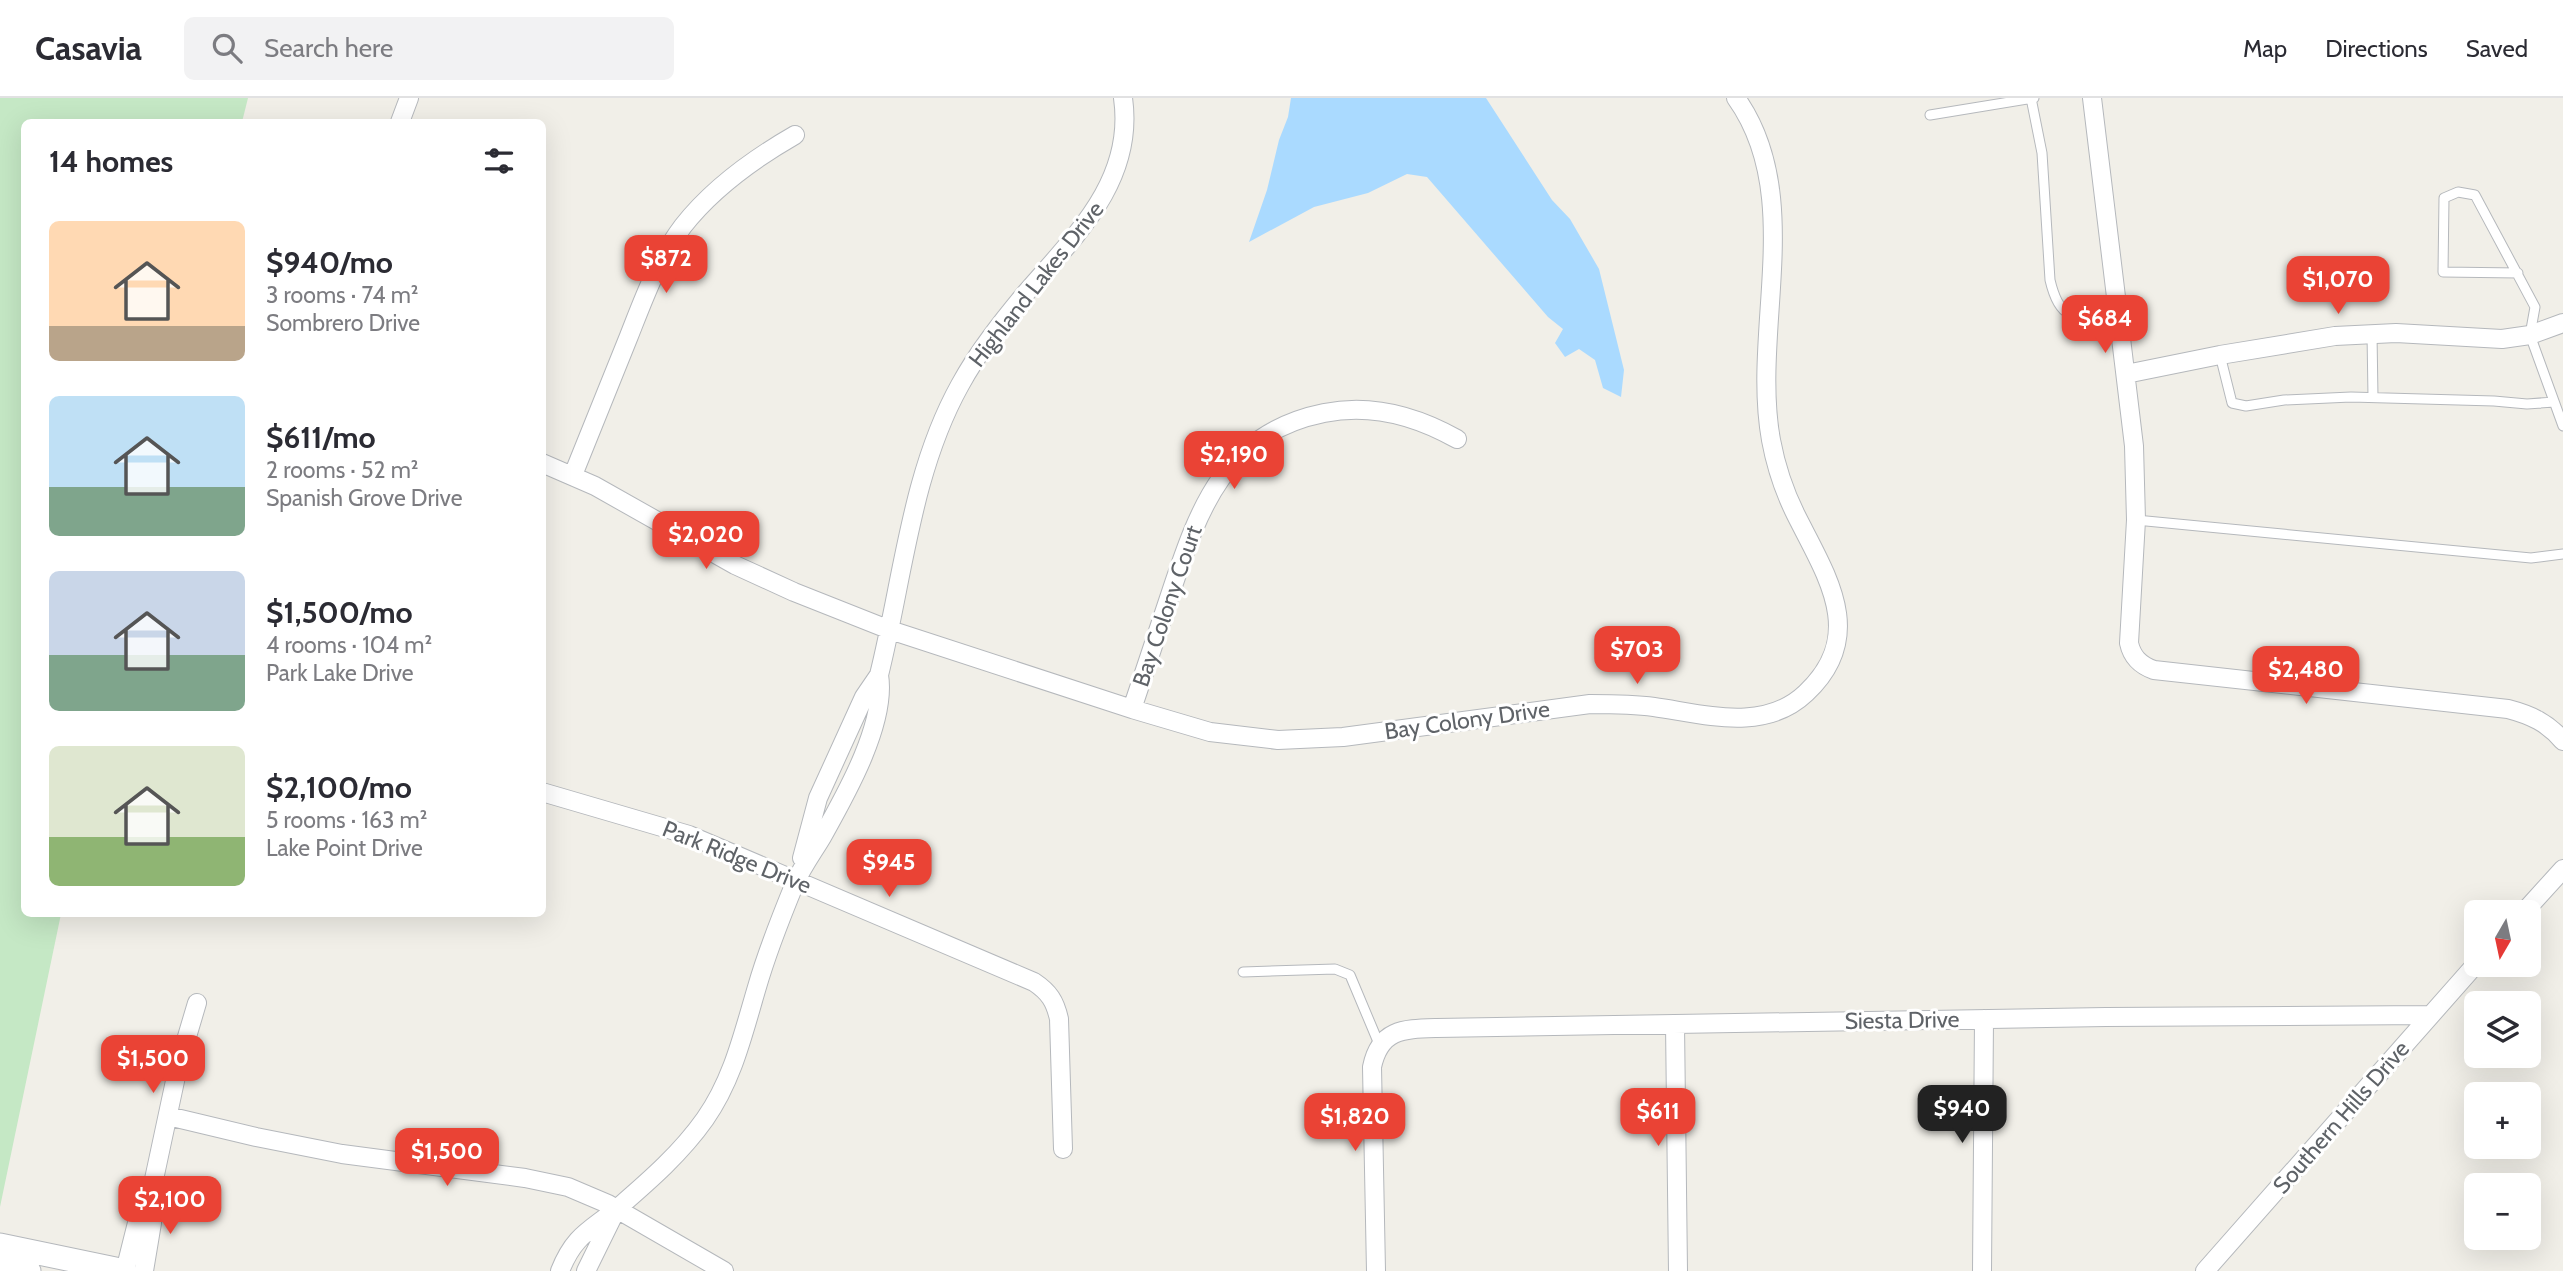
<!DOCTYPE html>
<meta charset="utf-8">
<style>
:root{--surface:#fff;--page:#f2f2f3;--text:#2b2b33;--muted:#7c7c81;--line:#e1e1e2;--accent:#ea4335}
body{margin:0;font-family:Cabin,sans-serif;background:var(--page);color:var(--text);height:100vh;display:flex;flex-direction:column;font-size:26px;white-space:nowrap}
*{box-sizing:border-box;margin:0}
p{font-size:23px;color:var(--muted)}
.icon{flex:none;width:38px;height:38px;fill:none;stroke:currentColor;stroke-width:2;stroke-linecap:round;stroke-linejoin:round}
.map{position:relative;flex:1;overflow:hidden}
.details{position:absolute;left:21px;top:21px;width:525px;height:798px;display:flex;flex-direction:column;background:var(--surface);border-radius:10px;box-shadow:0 7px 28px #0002}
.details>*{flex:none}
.needle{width:46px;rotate:189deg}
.buttons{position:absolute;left:2464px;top:802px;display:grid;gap:14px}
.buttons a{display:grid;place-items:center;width:77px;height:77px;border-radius:10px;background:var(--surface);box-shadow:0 7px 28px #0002;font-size:35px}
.price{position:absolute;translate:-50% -60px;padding:0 16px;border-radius:14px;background:var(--accent);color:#fff;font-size:23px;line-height:46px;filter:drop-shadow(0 2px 4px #0008)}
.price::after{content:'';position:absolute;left:50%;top:42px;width:21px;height:16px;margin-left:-10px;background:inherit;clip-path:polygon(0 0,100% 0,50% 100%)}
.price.current{background:#222;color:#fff}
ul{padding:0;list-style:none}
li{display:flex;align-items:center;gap:21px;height:175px;padding:0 28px}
li span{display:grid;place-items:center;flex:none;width:196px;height:140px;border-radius:10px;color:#555}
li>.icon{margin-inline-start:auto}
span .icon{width:84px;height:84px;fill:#fffc;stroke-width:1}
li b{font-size:30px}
h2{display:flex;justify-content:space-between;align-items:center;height:84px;padding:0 28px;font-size:30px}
header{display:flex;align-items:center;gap:42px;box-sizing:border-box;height:98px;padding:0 35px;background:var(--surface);border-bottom:2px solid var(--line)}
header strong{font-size:33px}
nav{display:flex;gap:38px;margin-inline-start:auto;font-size:24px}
.search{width:490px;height:63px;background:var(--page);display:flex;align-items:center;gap:18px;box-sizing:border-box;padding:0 24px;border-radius:10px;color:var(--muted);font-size:26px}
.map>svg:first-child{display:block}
.green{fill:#c5e8c5}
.water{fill:#aadaff}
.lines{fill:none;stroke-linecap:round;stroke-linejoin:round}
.service-casing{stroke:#b5b8bc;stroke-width:11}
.minor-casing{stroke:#b5b8bc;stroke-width:20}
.tertiary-casing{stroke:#b5b8bc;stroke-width:25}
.service{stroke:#fff;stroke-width:9}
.minor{stroke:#fff;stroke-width:18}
.tertiary{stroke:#fff;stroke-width:23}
.labels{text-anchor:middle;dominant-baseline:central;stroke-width:6;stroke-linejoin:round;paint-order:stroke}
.street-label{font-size:23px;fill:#5f6368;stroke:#fff}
</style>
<header>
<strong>Casavia</strong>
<div class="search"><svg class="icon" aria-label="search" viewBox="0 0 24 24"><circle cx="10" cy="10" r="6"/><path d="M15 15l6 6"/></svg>Search here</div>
<nav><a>Map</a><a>Directions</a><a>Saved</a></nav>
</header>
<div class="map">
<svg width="2563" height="1173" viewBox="0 0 2563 1173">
<rect width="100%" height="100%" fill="#f1efe8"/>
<path class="green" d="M0,0H248L242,24H24V816H61L0,1109Z"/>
<path class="water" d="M1291,0H1486L1552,102L1570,121L1599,171L1624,272L1621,299L1603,290L1595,262L1579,251L1565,259L1555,245L1563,231L1548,219L1427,79L1407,76L1368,95L1314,109L1249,144L1267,92L1279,42L1288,19Z"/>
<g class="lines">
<defs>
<path id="service" d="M2031,0L2042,55L2050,182C2061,229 2078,218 2118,213
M1930,17L2034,0
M2518,175L2443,174L2444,100L2458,94L2475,97L2535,209L2530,237L2563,328
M2372,236L2373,299
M2220,257L2232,305L2246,308L2284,302L2351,299L2494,303L2527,306L2554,304
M2136,422L2531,460L2563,456
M1243,874L1335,871L1350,877L1379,946"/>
<path id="minor" d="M2092,0L2134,348L2136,422L2129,545C2132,559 2140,567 2154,572L2508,611C2531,617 2548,625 2563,643
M400,24L409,0
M2126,276L2220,257L2335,238L2396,235L2502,241L2530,237L2563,225
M542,365L595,388L735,467L794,494L890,532L1132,611L1210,634L1278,642L1343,639L1590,606C1612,606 1633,606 1654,609C1704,616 1764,635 1806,595C1868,537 1826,477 1796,417C1784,393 1776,369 1771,342C1751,232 1806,98 1736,0
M573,377C592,331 610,284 629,238C644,200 658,161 683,128C712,91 755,60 795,37
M1132,611C1145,572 1158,533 1171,494C1199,410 1225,335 1324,315C1372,305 1416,318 1457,341
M542,694L689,737L1034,884C1049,894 1055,903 1059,921L1063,1051
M802,760L818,700L864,599L879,577
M2524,814L2563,771
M1675,926L1678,1173
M168,1018L256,1039L342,1056L525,1080L568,1089L608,1106L724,1173
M125,1173L138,1121L150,1100
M144,1173L152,1125L150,1100L178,969L197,905
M560,1173C575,1135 592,1132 620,1108C650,1082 681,1055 705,1021C733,981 743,936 757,889C767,854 781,819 795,785C802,769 813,754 822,739C845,698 887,625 879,577C903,481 911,375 960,287C978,254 1001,225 1025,196C1074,139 1135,83 1123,0
M586,1173L615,1114
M1376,1173L1372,969C1380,931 1403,931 1437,930L2106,919L2430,917
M1982,1173L1984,921
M2205,1173L2476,866"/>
<path id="tertiary" d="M0,1147L125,1173
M0,1167L29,1173"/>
</defs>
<use href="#service" class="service-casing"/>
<use href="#minor" class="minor-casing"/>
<use href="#tertiary" class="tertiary-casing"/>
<use href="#service" class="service"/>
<use href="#minor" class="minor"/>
<use href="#tertiary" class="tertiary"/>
</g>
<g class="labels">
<g class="street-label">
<text transform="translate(1036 186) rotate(-52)">Highland Lakes Drive</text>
<text transform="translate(1167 508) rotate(-71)">Bay Colony Court</text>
<text transform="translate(1467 622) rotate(-8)">Bay Colony Drive</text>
<text transform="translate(737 759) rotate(22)">Park Ridge Drive</text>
<text transform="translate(1902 922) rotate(-1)">Siesta Drive</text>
<text transform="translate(2341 1019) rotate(-49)">Southern Hills Drive</text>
</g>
</g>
</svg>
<div class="buttons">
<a><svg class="needle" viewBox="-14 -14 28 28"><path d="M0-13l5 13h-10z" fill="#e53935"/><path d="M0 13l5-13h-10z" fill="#7c7c81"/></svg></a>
<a><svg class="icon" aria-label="layers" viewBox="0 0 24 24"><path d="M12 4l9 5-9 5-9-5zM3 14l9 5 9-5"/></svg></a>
<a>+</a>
<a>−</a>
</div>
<b class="price" style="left:666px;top:197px">$872</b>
<b class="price" style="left:2338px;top:218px">$1,070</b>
<b class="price" style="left:2105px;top:257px">$684</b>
<b class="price" style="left:1234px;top:393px">$2,190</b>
<b class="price" style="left:706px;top:473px">$2,020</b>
<b class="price" style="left:1637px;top:588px">$703</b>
<b class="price" style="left:2306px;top:608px">$2,480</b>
<b class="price" style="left:889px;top:801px">$945</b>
<b class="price" style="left:153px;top:997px">$1,500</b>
<b class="price current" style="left:1962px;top:1047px">$940</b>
<b class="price" style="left:1658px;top:1050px">$611</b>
<b class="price" style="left:1355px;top:1055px">$1,820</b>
<b class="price" style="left:447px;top:1090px">$1,500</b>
<b class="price" style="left:170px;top:1138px">$2,100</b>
<section class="details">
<h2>14 homes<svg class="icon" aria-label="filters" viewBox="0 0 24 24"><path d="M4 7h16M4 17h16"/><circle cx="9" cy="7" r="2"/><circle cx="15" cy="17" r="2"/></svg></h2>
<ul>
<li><span style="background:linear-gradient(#ffd9b3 75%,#b9a48a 0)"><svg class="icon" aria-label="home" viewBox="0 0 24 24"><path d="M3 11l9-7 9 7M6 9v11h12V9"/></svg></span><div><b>$940/mo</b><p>3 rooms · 74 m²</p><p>Sombrero Drive</p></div></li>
<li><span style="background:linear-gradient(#bfe0f5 65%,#7fa58c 0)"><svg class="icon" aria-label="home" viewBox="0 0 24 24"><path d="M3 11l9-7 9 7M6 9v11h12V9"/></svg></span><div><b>$611/mo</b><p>2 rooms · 52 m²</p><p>Spanish Grove Drive</p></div></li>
<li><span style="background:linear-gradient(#c9d6e8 60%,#7fa58c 0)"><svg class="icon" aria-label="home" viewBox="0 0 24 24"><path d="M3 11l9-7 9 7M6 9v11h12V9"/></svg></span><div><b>$1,500/mo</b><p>4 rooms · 104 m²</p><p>Park Lake Drive</p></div></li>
<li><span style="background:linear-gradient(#dfe7d0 65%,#8fb573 0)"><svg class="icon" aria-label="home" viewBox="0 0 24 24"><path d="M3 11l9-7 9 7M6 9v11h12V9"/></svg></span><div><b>$2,100/mo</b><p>5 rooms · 163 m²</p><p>Lake Point Drive</p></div></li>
</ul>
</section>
</div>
